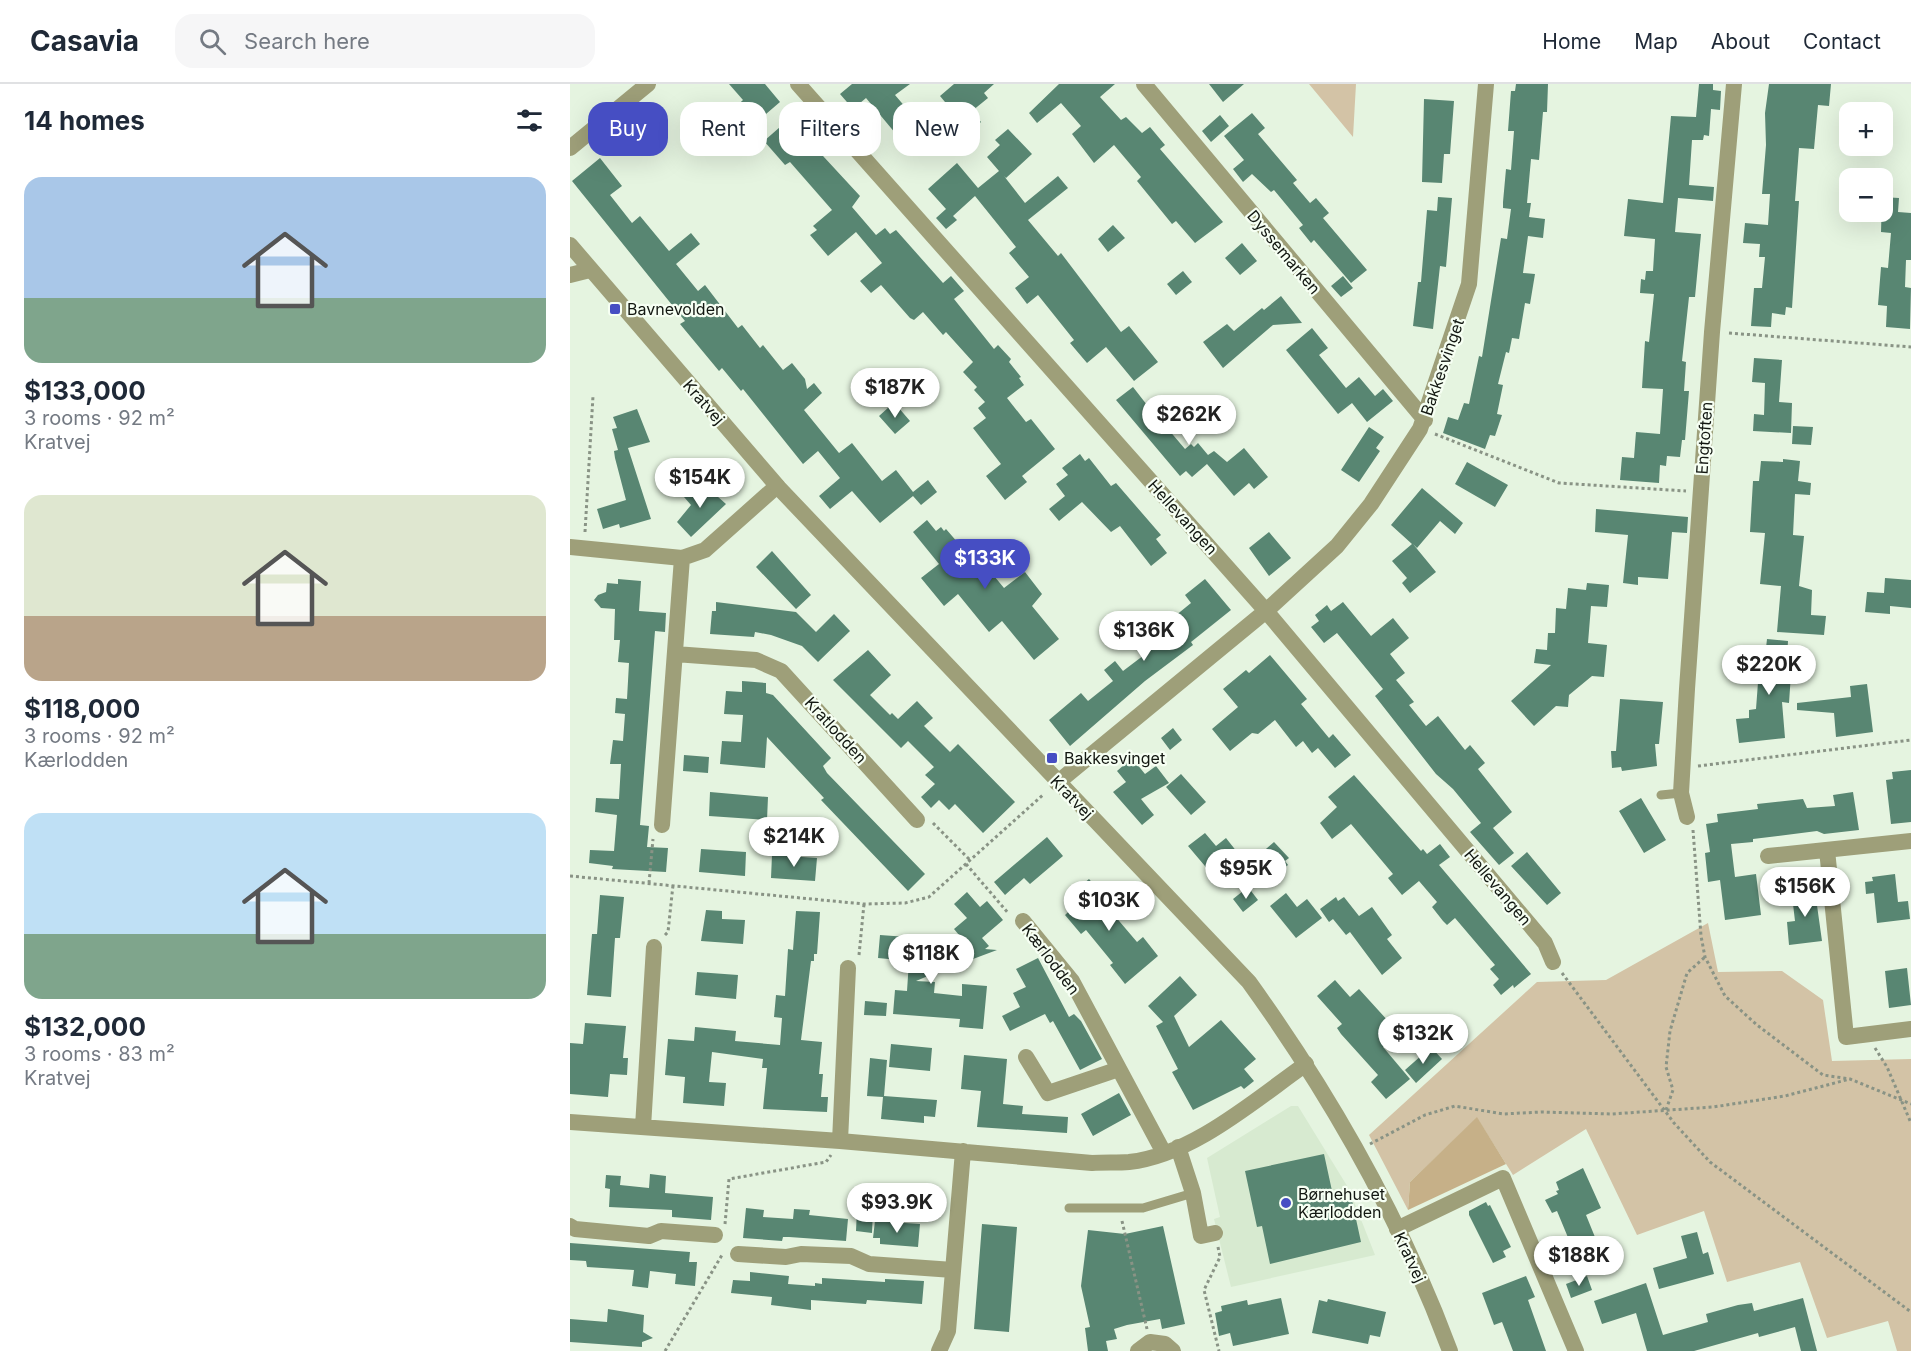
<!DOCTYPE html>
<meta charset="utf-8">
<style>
:root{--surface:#fff;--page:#f6f6f7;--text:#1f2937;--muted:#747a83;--line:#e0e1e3;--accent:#464ec3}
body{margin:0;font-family:Inter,sans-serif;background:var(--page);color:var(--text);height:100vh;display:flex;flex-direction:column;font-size:22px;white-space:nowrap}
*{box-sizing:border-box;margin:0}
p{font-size:20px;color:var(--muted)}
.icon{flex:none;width:33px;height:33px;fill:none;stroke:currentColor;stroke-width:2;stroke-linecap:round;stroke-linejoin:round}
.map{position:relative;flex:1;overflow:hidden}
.sheet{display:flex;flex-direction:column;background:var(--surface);width:570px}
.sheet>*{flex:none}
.guide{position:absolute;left:18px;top:18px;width:570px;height:54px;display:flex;gap:12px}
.tools{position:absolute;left:1269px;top:18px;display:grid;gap:12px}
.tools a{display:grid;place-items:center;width:54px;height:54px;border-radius:12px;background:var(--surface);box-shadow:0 6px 24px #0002;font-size:30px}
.price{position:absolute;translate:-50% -51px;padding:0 14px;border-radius:21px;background:#fff;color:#222;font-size:20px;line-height:39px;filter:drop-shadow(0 2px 3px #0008)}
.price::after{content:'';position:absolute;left:50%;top:36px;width:18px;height:14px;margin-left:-9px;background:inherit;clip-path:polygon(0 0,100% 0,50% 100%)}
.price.active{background:var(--accent);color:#fff}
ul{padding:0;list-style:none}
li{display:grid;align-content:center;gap:12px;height:318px;padding:0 24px}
li span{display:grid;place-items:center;height:186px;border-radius:18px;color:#555}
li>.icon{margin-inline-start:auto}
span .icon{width:108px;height:108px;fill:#fffc;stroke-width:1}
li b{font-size:26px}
h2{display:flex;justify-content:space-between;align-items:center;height:72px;padding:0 24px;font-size:26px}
.chip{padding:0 21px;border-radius:18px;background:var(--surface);box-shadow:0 6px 24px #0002;font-size:21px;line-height:54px}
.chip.active{background:var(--accent);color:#fff}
header{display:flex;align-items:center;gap:36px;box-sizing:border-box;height:84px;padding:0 30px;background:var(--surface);border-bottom:2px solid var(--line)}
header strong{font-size:28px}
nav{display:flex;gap:33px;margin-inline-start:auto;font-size:21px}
.search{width:420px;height:54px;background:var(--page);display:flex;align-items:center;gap:15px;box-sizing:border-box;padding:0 21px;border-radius:18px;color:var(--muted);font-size:22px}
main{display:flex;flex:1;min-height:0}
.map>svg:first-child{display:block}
.built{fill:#d7ead0}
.green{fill:#d3c3a6}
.forest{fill:#c6b088}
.building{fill:#588672}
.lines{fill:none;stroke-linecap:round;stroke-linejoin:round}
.path{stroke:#899385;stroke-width:3;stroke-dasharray:3 3;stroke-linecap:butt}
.service{stroke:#9e9f79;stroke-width:9}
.minor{stroke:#9e9f79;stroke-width:16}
.tertiary{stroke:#9e9f79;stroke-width:16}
.poi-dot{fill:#464ec3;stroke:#f6fff3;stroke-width:2}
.labels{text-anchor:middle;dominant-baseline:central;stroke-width:4.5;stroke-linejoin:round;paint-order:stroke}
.street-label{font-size:16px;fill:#121711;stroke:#f6fff3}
.poi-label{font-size:16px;fill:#121711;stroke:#f6fff3;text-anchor:start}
</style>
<header>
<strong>Casavia</strong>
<div class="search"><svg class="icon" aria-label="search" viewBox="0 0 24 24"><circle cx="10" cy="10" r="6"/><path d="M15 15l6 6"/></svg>Search here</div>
<nav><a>Home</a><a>Map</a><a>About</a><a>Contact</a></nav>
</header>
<main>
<section class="sheet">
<h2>14 homes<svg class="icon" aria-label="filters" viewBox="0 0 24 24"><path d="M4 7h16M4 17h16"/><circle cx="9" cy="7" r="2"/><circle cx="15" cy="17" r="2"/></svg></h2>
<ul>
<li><span style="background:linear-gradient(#a9c7e8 65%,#7fa58c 0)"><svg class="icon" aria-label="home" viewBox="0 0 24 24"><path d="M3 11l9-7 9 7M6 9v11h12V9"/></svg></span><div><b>$133,000</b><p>3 rooms · 92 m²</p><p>Kratvej</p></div></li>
<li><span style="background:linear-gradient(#dfe7d0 65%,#b9a48a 0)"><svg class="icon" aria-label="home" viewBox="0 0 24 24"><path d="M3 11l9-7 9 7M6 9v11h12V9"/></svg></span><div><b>$118,000</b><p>3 rooms · 92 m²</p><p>Kærlodden</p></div></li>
<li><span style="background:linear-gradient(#bfe0f5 65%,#7fa58c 0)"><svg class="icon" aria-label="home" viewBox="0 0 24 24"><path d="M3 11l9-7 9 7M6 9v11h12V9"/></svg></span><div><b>$132,000</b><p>3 rooms · 83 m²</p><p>Kratvej</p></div></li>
</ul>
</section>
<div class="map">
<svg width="1341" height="1267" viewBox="0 0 1341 1267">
<rect width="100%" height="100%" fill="#e5f4e0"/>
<path class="built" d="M721,1022H728L779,1105L805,1171L661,1203L644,1135L650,1133L637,1074Z"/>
<path class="green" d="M739,0H786L783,53Z
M1138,839L1148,888L1212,887L1253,916L1262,977L1341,975V1267H1327L1318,1237L1257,1254L1230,1178L1157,1198L1134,1127L1067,1151L1016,1045L943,1091L907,1034L840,1098L838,1126L799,1051L967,898L1036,896Z"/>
<path class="forest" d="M907,1033L936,1080L838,1126L840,1098Z"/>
<path class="building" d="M159,0H195L210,18L196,30L190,22L166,42L169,45L136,72L111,42L136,22L149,38L173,16Z
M282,0H340L325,11L355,46L336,62L296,14L283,25L270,10Z
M384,0H424L414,9L418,14L402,27L411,38L395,52L375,28L380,24L370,12Z
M489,0H545L530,13L551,36L556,33L572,49L580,43L595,61L590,65L653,138L625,159L606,137L602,140L567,97L571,93L544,61L524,79L502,50L511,42L491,19L467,39L459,29Z
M639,0H674L653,18Z
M946,0H978L977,28H973L969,76L961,75L957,119H961L959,133L975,135L973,154L958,152L953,189L965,190L960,220L955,219L949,255L942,254L939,269L936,268L928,300L933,301L927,330L932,331L925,352L920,351L915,365L873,349L878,333L888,336L894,319L899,320L909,272L912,273L931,154L937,155L941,125L933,124V118L936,85L941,86L944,47H938L941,7H945Z
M1129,0H1143V6L1151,7L1150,26L1141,25L1139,52L1134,51L1133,56H1122L1119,101L1144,103L1143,117L1108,114L1105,148L1131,150L1125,213H1119L1112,277L1116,278L1114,307H1119L1115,356H1112L1110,373L1097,372L1096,382L1090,381L1089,399L1050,396L1052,373L1064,374L1066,348L1090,350L1093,305L1072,304L1075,257L1079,258L1084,210L1070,209L1071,195L1075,196L1076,187H1083L1085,155L1054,152L1058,115L1093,119L1101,32L1126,33Z
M1199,0H1261L1259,22L1248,21L1244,65L1229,64L1225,117H1229L1222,224L1216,223L1215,231L1202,229L1201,243L1181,242L1184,204H1192L1195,173H1189L1190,160L1173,159L1175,139L1198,141L1200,110H1192L1196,61L1195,29Z
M854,15L884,17L880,70H874L872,99L852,98Z
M682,29L695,44L688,50L727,96L723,99L740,119L746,114L759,129L753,134L797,186L781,199L744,156L741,159L729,144L733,141L704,106L701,108L682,90L673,98L663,85L674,76L654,52Z
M650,31L659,42L641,58L632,47Z
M228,37L239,50L237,52L241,59L290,112L282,123L306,151L315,144L320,150L326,146L373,199L381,192L394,207L384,215L424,265L428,261L441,275L439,278L451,293L449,294L454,301L437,314L456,338L461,335L485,365L452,392L457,398L435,416L416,392L431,380L403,344L416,334L408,324L415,318L404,306L407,303L393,288L403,278L376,248L373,251L353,228L344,236L340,234L311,201L301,209L290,197L312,179L286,148L258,172L240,151L247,146L243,142L262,126L220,78L215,81L194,57L210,43L215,49Z
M438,45L462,70L436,94L434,92L455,119L488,92L498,104L458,136L488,172L491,169L551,248L559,242L588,278L564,297L536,263L517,279L500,259L504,256L468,211L457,220L445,204L459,193L439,169L446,163L405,112L383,132L387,136L376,145L366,134L376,125L358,105L387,79L408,104L429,87L417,73L430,61L425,56Z
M30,74L52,102L40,111L62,139L70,132L99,167L121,149L130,160L106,180L128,207L135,201L168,244L172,241L190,264L193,261L213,286L222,279L235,295L237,305L244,299L252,309L234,326L269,369L282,359L312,397L326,386L343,408L358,396L367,408L351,421L343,412L310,439L282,407L260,425L249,412L270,394L248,367L233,380L173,305L171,307L152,284L149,287L110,240L115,237L2,97Z
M868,113L882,114L876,183L870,182L863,245L843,242L848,198H851L857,126L867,127Z
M1312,113L1329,114L1328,128L1341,129V176H1336L1335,203L1341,204L1340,245L1316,243L1317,222L1308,221L1311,183L1318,184L1321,149L1311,148Z
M543,141L555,154L538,168L528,155Z
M672,159L687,177L670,191L655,174Z
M613,187L622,198L606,211L597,200Z
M773,192L783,204L771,213L761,202Z
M711,212L732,239L703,241L653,284L633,258L657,240L664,247L692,224L694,226Z
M742,244L758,264L749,271L776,304L789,293L805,312L813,305L823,317L797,338L782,319L768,330L716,266Z
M1184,274L1212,276L1209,318L1222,319L1221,349L1183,347L1184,330L1194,331L1195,299L1182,298Z
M563,303L577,321L587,313L607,337L598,345L615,365L621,360L624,363L628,359L638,371L644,367L657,378L674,364L698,393L684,405L679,399L664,412L637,380L622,393L616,387L610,392L546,316Z
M319,323L323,327L328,323L340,337L325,350L309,332Z
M67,325L80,358L58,364L81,435L50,444L49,440L33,445L27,425L56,416L45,374L44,367L48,366L42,345L47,344L43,333Z
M1223,342L1243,343L1241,361L1222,360Z
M799,343L814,353L806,364L810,367L789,398L771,386Z
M510,370L515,377L519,374L541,402L546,399L591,451L586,455L597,469L581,482L550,442L541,448L512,418L489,437L479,425L495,412L486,400L498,391L492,384Z
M1213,375L1230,377L1228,397L1241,399L1240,411L1225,410L1223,451L1234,452L1229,502L1242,506L1241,531L1256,532L1254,551L1207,548L1211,502L1190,500L1195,449L1180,448L1183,397H1189L1191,377L1213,378Z
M897,378L938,401L925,423L885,400Z
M130,397L156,420L121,453L107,438L121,421L114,413Z
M852,404L893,439L885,450L870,437L847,464L843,460L866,488L840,509L832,499L837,494L822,477L842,460L821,441Z
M1026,425L1118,433L1117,449L1102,448L1098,495L1068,493V501L1053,499L1058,451L1025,448Z
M357,436L366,447L371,443L374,447L376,445L395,467L405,458L415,471L410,475L434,504L455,488L472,510L462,522L489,555L464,576L432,537L419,548L388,510L374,522L351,494L369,480L343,448Z
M699,448L721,474L699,492L679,464Z
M202,467L241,511L226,525L186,483Z
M1315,494L1341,496V524L1320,522V530L1295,528L1297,508L1314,509Z
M48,495L71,497L69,527L96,529L95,548L85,547L70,741L79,742L77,763L98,764L96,788L42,785L43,782L19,779L20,766L44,767L47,731L25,728L26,714L49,715L51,680H40L43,656L53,657L55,630L45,629L46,614L57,615L59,579L48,578L50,556H44L45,525L31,524L24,516L28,511L36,508L37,499L48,500Z
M635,495L661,526L621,558L623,561L575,597L500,662L479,636L511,609L518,617L543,597L534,586L545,577L553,587L586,562L574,547L589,535L594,541L621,519L615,511Z
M1017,499L1039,501L1037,523L1021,522L1018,559L1037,561L1034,593L1022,592L999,611L998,623L986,622L964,642L941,617L981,581L964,579L966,565L977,566L978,549H985L986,524L996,525L998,504L1016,506Z
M146,518L226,528L246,548L264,530L280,547L248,578L232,562L201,551L185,548L184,553L140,550L142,527H146Z
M773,518L801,552L823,534L839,554L820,570L835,589L826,596L844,618L839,621L856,642L868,632L895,666L900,661L915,679L908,685L942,728L923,744L944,769L929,781L900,748L911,739L883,705L866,690L805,612L813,605L767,549L754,559L741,543L749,537L745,531L757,521L761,527Z
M1197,555L1218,557L1217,574L1222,575L1219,619L1212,618L1215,654L1169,659L1166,635L1179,634V626L1186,625L1190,572L1195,573Z
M298,566L321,591L300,611L320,631L322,629L328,635L347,617L363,634L354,642L380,668L388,660L445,718L413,749L385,720L379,726L369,716L361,724L351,713L365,700L355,691L364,683L338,657L331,664L263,596Z
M700,571L737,615L731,620L759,654L763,650L781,671L765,684L748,664L742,669L733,657L726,663L705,636L688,650L682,649L660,667L642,645L668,623L653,605L676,586L679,589Z
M172,597L196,599V609L203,611L261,674L253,682L257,689L355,790L338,807L251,716L254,714L197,653L195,684L150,680L152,657L171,658L173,631L154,630L156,607L172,608Z
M1297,600L1303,648L1266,653L1264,629L1227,626V619L1281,613L1280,602Z
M1050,615L1093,618L1089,660H1085L1087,682L1052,687L1051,683L1042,684L1041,667H1046Z
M603,644L612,656L600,666L591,654Z
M114,671L139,673L138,689L113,687Z
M562,674L575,690L586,682L599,699L571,715L584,731L572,741L543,708L556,698L547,687Z
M1341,686V738L1321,740L1316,696L1323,695L1322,688Z
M611,690L636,718L621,731L596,703Z
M784,691L851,767L853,765L857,770L870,760L880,773L869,781L961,890L944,904L943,901L931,911L923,901L929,895L920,885L925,881L885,834L877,841L873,837L862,823L867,818L849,797L832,811L818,794L823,790L781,740L762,755L750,739L767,723L758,713Z
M140,708L198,713L197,736L139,732Z
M1283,708L1289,746L1254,750L1247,747L1183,755V758L1161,760L1165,793L1186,790L1191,831L1155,836L1150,796L1138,798L1135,769L1140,768L1136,740L1148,738L1147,730L1188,725L1187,720L1233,715L1237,724L1265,722L1263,711Z
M1071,714L1096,756L1074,769L1049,727Z
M635,749L646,762L656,754L671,773L656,785L651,779L640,788L618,762Z
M477,753L493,772L460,800L454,794L435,811L424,798Z
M704,758L719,774L715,777L718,781L706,790L689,771Z
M131,765L176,768L175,792L129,788Z
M957,768L991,809L977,821L941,782Z
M202,771L247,774L245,797L201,794Z
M1325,790L1328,818L1338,817L1340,835L1307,839L1304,809L1296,810L1295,798L1303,797L1302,793Z
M519,795L547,827L544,831L567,858L573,853L588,872L555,900L540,881L543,879L516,846L511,850L495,831L508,819L500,811Z
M1244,800L1252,857L1219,861L1217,838L1225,837L1223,820L1229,819L1227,802Z
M678,803L688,816L673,828L663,815Z
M397,808L410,823L417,817L433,836L412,854L419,862L415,865L427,866L395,878L381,861L399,863L384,845L397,834L384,820Z
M716,809L727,823L737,815L752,834L726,854L700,822Z
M30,811L54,813L50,854H45L41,913L17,911L22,850H27Z
M766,813L768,817L774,813L789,832L802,823L822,851L817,855L832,874L812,891L780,848L776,851L763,835L759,838L750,825Z
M136,826L152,827V835L175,836L173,860L131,857Z
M226,827L250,828L247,870H244V877H241L231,956L252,958L249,990H253L251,1013H258L257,1028L193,1025L197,984H192L193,975L142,968L139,998L156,999L154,1022L113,1019L115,993L95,991L98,955L124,957L125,943L166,947L165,957L210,961L212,934L204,933L206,911L215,912L218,865L223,866Z
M310,851L351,854L350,858L368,860L365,889L346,897L365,898L364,909L392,912V900L417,902L413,945L389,943L390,935L323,930L325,906L337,907L339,877L308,874Z
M468,874L499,933L504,930L511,937L532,975L510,986L483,937L480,939L475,930L440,947L432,932L450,923L443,909L456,903L446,885Z
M1337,884L1341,921L1319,924L1315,887Z
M127,888L168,891L166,915L125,911Z
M610,892L627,911L604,932L619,963L651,936L686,975L674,985L684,997L674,1005L671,1002L623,1026L602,988L608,985L586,942L593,938L578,922Z
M765,896L780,913L789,905L829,949L813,963L840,995L816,1015L801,998L808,991L771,950L767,944L772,940L747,912Z
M295,917L317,919L316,932L294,931Z
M15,939L56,942L53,974H58L57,991L40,990L38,1013L0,1010V959L13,960Z
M321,960L362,964L360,987L319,983Z
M861,963L872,975L846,999L835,986Z
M394,971L437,975L433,1020L453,1022L452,1030L498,1033L497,1049L407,1043L411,1007L391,1005Z
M300,974L317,976L314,1012L367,1016L365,1033L354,1032V1039L311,1035L313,1013L297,1012Z
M549,1009L561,1031L523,1052L511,1030Z
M754,1070L764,1116L781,1112L791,1158L700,1180L692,1142L687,1143L675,1087Z
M1013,1084L1031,1124L1016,1131L1029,1163L1037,1160L1045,1178L1014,1192L987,1127L982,1129L975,1116L988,1110L986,1107L989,1106L986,1098Z
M80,1090L96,1092L95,1109L143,1113L141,1136L102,1133V1126L39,1123L40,1105L35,1104L36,1091L51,1092L50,1101L79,1104Z
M916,1118L918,1122L920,1121L941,1163L933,1167L936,1173L923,1179L899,1131V1127Z
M176,1124L194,1126L193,1133L223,1135L224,1125L240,1126L239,1131L278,1135L276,1157L219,1153H213L212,1157L173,1154Z
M287,1125L303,1126L302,1149L286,1147Z
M305,1137L350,1140L348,1163L310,1160V1154H303Z
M412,1140L447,1143L439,1248L404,1245Z
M593,1142L615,1240L592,1245L590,1235L557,1241L544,1245L547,1255L536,1257L538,1267H518L515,1244L520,1243L511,1202L518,1146L555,1150Z
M1127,1148L1133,1170L1138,1168L1144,1190L1089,1205L1083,1184L1117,1174L1111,1152Z
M0,1159L120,1168L119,1178H127L125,1202L105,1200L106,1190L80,1187L78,1204L62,1202L64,1186L17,1183L16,1177L0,1176Z
M180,1188L219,1192L218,1200L245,1202V1199L252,1200V1194L315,1198V1195L354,1197L352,1220L297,1216L296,1220L241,1216V1226L201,1221L202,1213L161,1209L163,1196L180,1197Z
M956,1192L965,1213L958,1216L976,1267H943L932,1238L924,1241L912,1209Z
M1017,1192L1022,1206L1001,1214L996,1200Z
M1076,1199L1093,1251L1138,1238L1136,1230L1168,1221L1182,1219L1184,1227L1233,1214L1247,1267H1231L1225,1243L1189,1253L1188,1249L1124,1267H1077L1066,1229L1032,1240L1024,1217Z
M711,1214L719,1250L663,1262L660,1249L649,1252L645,1229L652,1227L651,1222L677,1216L678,1221Z
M758,1215L816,1228L810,1253L800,1251L798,1260L742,1249L749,1216L757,1218Z
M38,1225L74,1231L73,1248L83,1254L72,1258V1263L0,1258V1235L37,1238Z"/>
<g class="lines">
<path class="path" d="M1159,249L1341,263
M865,350L989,399L1116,407
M15,448L23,312
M1128,682L1341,656
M363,739L400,776
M1123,746L1131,852L1135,873L1155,912L1187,941L1253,991L1280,995L1341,1020
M396,780L439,830
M0,792L294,820L335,819L359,813L474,710
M79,799L83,755
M95,851L98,848L103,801
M289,871L294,820
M992,889L1104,1039L1140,1078L1341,1228
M1305,964L1317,983L1341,1039
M1096,1026L1103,1006L1096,983L1100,947L1117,889L1135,873
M800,1060L855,1031L885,1022L933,1030L971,1028L1042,1030L1143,1023L1215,1012L1280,995
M552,1137L577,1245
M155,1140L159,1095L256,1078L261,1071
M648,1163L650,1173L634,1206L649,1267
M95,1267L152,1171"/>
<path class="service" d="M1091,711L1111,709
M499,1124H573L623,1109"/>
<path class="minor" d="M228,0L696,527L975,859L983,878
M574,0L855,336
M0,64L78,0
M0,191L20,186
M0,463L112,474L135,466L207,402
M105,570L186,576L211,587L347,736
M487,699L696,527L767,462L801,420L850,345L899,200L916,0
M1117,733L1111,709L1117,605L1142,248L1164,0
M92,741L112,474
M1257,766L1276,953L1341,945
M1198,772L1341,757
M453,837L502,897L594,1069
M456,973L478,1009L549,985
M0,1038L270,1057L522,1079C534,1078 547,1079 559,1078C623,1071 686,1015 736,980
M73,1043L84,863
M270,1057L278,884
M608,1063L623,1109L631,1152L645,1149
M0,1142L5,1145L79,1152L91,1147L145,1151
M827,1145L933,1094L1006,1267
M168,1170L216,1173L231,1170L281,1172L299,1180L383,1186
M369,1267L378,1247L393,1067
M568,1267L580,1258L595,1260L603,1267"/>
<path class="tertiary" d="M0,161L209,404L679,898C761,1012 831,1135 880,1267"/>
</g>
<g class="poi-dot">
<rect x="39" y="219" width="12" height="12" rx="3"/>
<rect x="476" y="668" width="12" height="12" rx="3"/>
<circle cx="716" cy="1119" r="6"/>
</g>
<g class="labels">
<g class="street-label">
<text transform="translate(714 168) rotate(50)">Dyssemarken</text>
<text transform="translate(872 283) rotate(-71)">Bakkesvinget</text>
<text transform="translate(134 318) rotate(49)">Kratvej</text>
<text transform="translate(1134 354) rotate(-86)">Engtoften</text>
<text transform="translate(613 433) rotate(48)">Hellevangen</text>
<text transform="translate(266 646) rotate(48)">Kratlodden</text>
<text transform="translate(502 713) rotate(46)">Kratvej</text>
<text transform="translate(928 803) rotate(50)">Hellevangen</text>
<text transform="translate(481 875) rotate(53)">Kærlodden</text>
<text transform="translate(840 1173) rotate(65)">Kratvej</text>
</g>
<g class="poi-label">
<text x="57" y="225">Bavnevolden</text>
<text x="494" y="674">Bakkesvinget</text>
<text x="728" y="1110">Børnehuset<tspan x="728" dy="18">Kærlodden</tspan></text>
</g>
</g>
</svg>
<div class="tools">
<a>+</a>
<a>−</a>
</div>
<b class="price" style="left:325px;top:335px">$187K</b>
<b class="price" style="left:619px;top:362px">$262K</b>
<b class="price" style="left:130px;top:425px">$154K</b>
<b class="price active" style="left:415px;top:506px">$133K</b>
<b class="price" style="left:574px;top:578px">$136K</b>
<b class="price" style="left:1199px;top:612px">$220K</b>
<b class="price" style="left:224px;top:784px">$214K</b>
<b class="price" style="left:676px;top:816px">$95K</b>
<b class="price" style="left:1235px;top:834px">$156K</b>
<b class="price" style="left:539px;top:848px">$103K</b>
<b class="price" style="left:361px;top:901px">$118K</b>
<b class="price" style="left:853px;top:981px">$132K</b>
<b class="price" style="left:327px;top:1150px">$93.9K</b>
<b class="price" style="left:1009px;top:1203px">$188K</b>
<div class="guide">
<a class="chip active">Buy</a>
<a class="chip">Rent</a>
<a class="chip">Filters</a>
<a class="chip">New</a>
</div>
</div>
</main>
